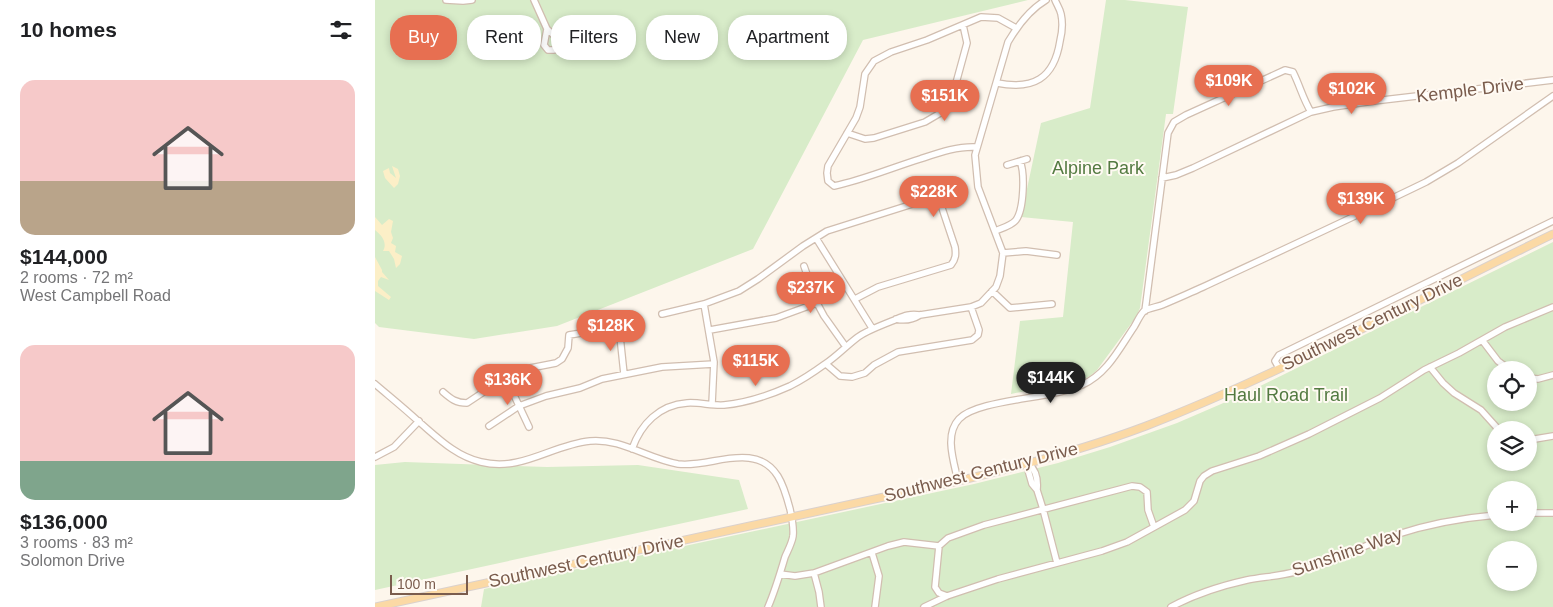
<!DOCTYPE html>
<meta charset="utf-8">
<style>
:root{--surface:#fff;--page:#f2f2f2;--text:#202124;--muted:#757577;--accent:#e76f51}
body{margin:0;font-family:Helvetica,sans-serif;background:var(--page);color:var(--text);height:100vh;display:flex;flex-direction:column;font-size:19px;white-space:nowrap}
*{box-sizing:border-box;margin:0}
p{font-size:16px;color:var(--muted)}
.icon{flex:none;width:28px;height:28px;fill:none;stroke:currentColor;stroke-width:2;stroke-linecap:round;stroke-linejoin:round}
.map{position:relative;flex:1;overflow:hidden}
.details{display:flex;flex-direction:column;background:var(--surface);width:375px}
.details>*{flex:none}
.banner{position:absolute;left:15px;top:15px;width:475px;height:45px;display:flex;gap:10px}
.tools{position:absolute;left:1112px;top:361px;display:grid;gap:10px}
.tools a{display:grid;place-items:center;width:50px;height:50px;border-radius:50%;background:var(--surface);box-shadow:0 2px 8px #0003;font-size:25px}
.scale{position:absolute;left:15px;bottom:12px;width:78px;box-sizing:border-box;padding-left:5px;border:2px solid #7a5c4d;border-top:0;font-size:14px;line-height:18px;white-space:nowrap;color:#7a5c4d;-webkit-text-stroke:4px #fffaf3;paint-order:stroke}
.price{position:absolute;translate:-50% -42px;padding:0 11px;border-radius:18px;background:var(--accent);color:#fff;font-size:16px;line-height:32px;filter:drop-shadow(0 1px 2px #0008)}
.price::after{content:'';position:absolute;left:50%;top:30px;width:15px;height:11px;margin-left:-8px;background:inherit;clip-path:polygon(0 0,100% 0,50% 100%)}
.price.current{background:#222;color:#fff}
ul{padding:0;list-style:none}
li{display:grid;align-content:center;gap:10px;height:265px;padding:0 20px}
li span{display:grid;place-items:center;height:155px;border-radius:15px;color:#555}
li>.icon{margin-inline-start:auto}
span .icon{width:90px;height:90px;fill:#fffc;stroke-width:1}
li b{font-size:21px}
h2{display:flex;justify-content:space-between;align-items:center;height:60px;padding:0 20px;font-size:21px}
.pill{padding:0 18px;border-radius:20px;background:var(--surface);box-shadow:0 2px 8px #0003;font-size:18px;line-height:45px}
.pill.current{background:var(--accent);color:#fff}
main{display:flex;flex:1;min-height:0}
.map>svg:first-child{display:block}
.green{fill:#d8ecc9;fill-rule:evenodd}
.sand{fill:#fcefc7}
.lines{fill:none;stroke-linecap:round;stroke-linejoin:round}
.minor-casing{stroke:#d1beb0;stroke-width:8}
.major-casing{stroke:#dad1cd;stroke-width:9}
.minor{stroke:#fff;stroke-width:5.5}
.major{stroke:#fbd9a5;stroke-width:7}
.labels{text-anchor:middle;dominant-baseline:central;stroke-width:4;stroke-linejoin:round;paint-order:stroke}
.street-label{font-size:18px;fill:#7a5c4d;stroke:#fffaf3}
.park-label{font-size:18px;fill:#537a41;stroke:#fffaf3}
</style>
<main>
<section class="details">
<h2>10 homes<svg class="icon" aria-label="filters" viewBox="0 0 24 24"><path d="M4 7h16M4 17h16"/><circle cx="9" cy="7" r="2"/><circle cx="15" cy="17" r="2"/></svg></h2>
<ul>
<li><span style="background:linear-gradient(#f6c9c9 65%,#b9a48a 0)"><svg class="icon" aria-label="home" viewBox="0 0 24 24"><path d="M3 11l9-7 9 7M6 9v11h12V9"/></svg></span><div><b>$144,000</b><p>2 rooms · 72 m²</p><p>West Campbell Road</p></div></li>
<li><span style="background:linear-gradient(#f6c9c9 75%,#7fa58c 0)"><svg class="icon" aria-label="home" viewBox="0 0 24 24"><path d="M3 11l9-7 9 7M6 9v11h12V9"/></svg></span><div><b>$136,000</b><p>3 rooms · 83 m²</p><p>Solomon Drive</p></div></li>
</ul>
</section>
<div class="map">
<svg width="1178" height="607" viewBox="0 0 1178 607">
<rect width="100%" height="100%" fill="#fdf6ec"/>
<path class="green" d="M0,0H653L488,40L378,249L182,326L99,339L4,327L0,323Z
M731,0H750L813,7L798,114H791L765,308L761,317L722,370L715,376L707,380L636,394L645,321L688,317L698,222L646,217L666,123L715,108Z
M1178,242V607H106L109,589L599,484L683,463L735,447L802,423L867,395ZM1121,370H1154V402H1121ZM1121,430H1154V462H1121ZM1121,490H1154V522H1121ZM1121,550H1154V582H1121Z
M30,462L172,467L263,465L364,480L373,509L0,590V465Z"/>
<path class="sand" d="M292,39H296L301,43L300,46L294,54L292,53L288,48L282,47L280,45L284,42Z
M17,166L23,169L25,176L23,184L19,188L10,178L8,171L14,168L15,173L21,178Z
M0,217L7,225L14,219L18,221L16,232L18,238L16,243L21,246L20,252L27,256L25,264L21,268L19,259L14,251H8C13,242 6,235 0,230Z
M0,257L7,270V272L14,280L6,277L3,281V286L16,297L14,300L0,291Z"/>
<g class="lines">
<defs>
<path id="minor" d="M71,0L88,1L97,0
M159,0L172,29L184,40V45L179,50H173L169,45L172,29
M622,83C658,90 679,79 685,41C687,33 688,23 686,14C685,9 682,5 680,0
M472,133L490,139L499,138L550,122L567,112L578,94L592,43L588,25
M601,147C582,146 563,153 545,159C516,168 488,180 459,186L453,181L452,173L453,166L481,118L485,107L490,74L499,61L516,52L552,40L606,17L623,18L641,28
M632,165L652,159
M787,178L801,175L818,168L936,112L958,107L999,101L1178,80
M563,196L585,188
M620,231C627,228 636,226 641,220C649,209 650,173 645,161
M441,238L497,328
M628,253L651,251L682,255
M429,266L442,303L449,316L471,347
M617,291L635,308L677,304
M329,304L339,362L337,404
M770,311L793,133L799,122L811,115L910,70L918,72C925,86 928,99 936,112
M287,314L329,304L364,291L383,279L428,246L452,231L563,196L580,247C581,254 581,259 576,265L503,287L480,299
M521,319C530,321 537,320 545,315
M244,327L249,374
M335,330L401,318L442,303
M1107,340L1123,361L1135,370
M451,364L465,376L477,377L490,373L499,365L523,352L597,340L603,335L604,330L596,307
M1055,367L1068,383L1079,393L1106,410L1124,430
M904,368L900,361L904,355L1178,221
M130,376L154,427
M1154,378L1163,379L1178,375
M0,384C14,396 29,408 43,421C62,437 80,456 106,462C147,472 176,445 215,441C246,438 273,459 303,464C327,467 350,455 374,458C402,461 409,486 415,509C417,518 419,527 418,536C417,543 413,550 410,557C405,574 400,591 393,607
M68,392C76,399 81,403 92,403L140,371L181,363L187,359L193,348L194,335L244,327L265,321
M114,426L144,406L171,396L205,388L227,379L287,367L339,364
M1154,440L1178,436
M257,449C266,424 284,405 312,403C324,402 337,406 349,405C371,403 395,395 415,386C427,380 439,372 450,364C462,356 471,346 483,337C493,330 505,326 517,321C527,317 533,313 545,315L596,307L606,303L621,287L625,276L628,253L603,187L600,155L633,42C643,25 654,10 671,0
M0,457L19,447L44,421
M654,464L653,470L657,484L662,490L668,509L682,563
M654,464C662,471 663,480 662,490
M583,481C579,462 569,435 584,419C602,399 678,399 707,385C732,374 744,349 759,327C762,322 765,315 769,311C773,308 782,307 787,305C801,299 815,293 828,287C903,252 977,218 1051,182L1083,163L1178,96
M1154,513H1178
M497,553L504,576L500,607
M439,573L444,592L446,607
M405,574L420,576L439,573L513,546L529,542L564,546
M572,596L564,593L560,587L564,546L573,538L609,525L757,486L765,487L772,492L773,510L779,527
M549,607L572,596L623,579L727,551L752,542L810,510L819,501L825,481L829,476L837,471L884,456L934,434L1005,398L1049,370L1084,353L1130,327L1178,307
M796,607C820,594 845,586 872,580C888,577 904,576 920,572C955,562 987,546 1020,535C1053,524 1087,518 1121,515"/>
<path id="major" d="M0,607L583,481C647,466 710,449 771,426C911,372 1043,299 1178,234"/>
</defs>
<use href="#minor" class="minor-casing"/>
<use href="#major" class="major-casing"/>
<use href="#minor" class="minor"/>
<use href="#major" class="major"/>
</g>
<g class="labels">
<g class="street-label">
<text transform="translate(1095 90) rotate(-7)">Kemple Drive</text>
<text transform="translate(997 322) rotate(-26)">Southwest Century Drive</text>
<text transform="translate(606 472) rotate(-14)">Southwest Century Drive</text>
<text transform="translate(972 552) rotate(-19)">Sunshine Way</text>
<text transform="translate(211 561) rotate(-12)">Southwest Century Drive</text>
</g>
<g class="park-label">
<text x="723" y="168">Alpine Park</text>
<text x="911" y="395">Haul Road Trail</text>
</g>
</g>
</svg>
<div class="tools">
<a><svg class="icon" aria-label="locate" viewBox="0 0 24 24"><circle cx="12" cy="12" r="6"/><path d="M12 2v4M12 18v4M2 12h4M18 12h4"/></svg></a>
<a><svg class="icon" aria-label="layers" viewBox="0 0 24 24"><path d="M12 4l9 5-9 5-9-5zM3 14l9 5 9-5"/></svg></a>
<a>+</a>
<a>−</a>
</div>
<div class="scale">100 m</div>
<b class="price" style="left:854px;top:107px">$109K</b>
<b class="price" style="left:977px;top:115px">$102K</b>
<b class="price" style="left:570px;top:122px">$151K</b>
<b class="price" style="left:559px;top:218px">$228K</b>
<b class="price" style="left:986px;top:225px">$139K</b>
<b class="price" style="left:436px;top:314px">$237K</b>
<b class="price" style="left:236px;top:352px">$128K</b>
<b class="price" style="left:381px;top:387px">$115K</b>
<b class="price current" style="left:676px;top:404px">$144K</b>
<b class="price" style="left:133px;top:406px">$136K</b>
<div class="banner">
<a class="pill current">Buy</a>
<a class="pill">Rent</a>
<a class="pill">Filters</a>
<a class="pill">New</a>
<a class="pill">Apartment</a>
</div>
</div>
</main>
